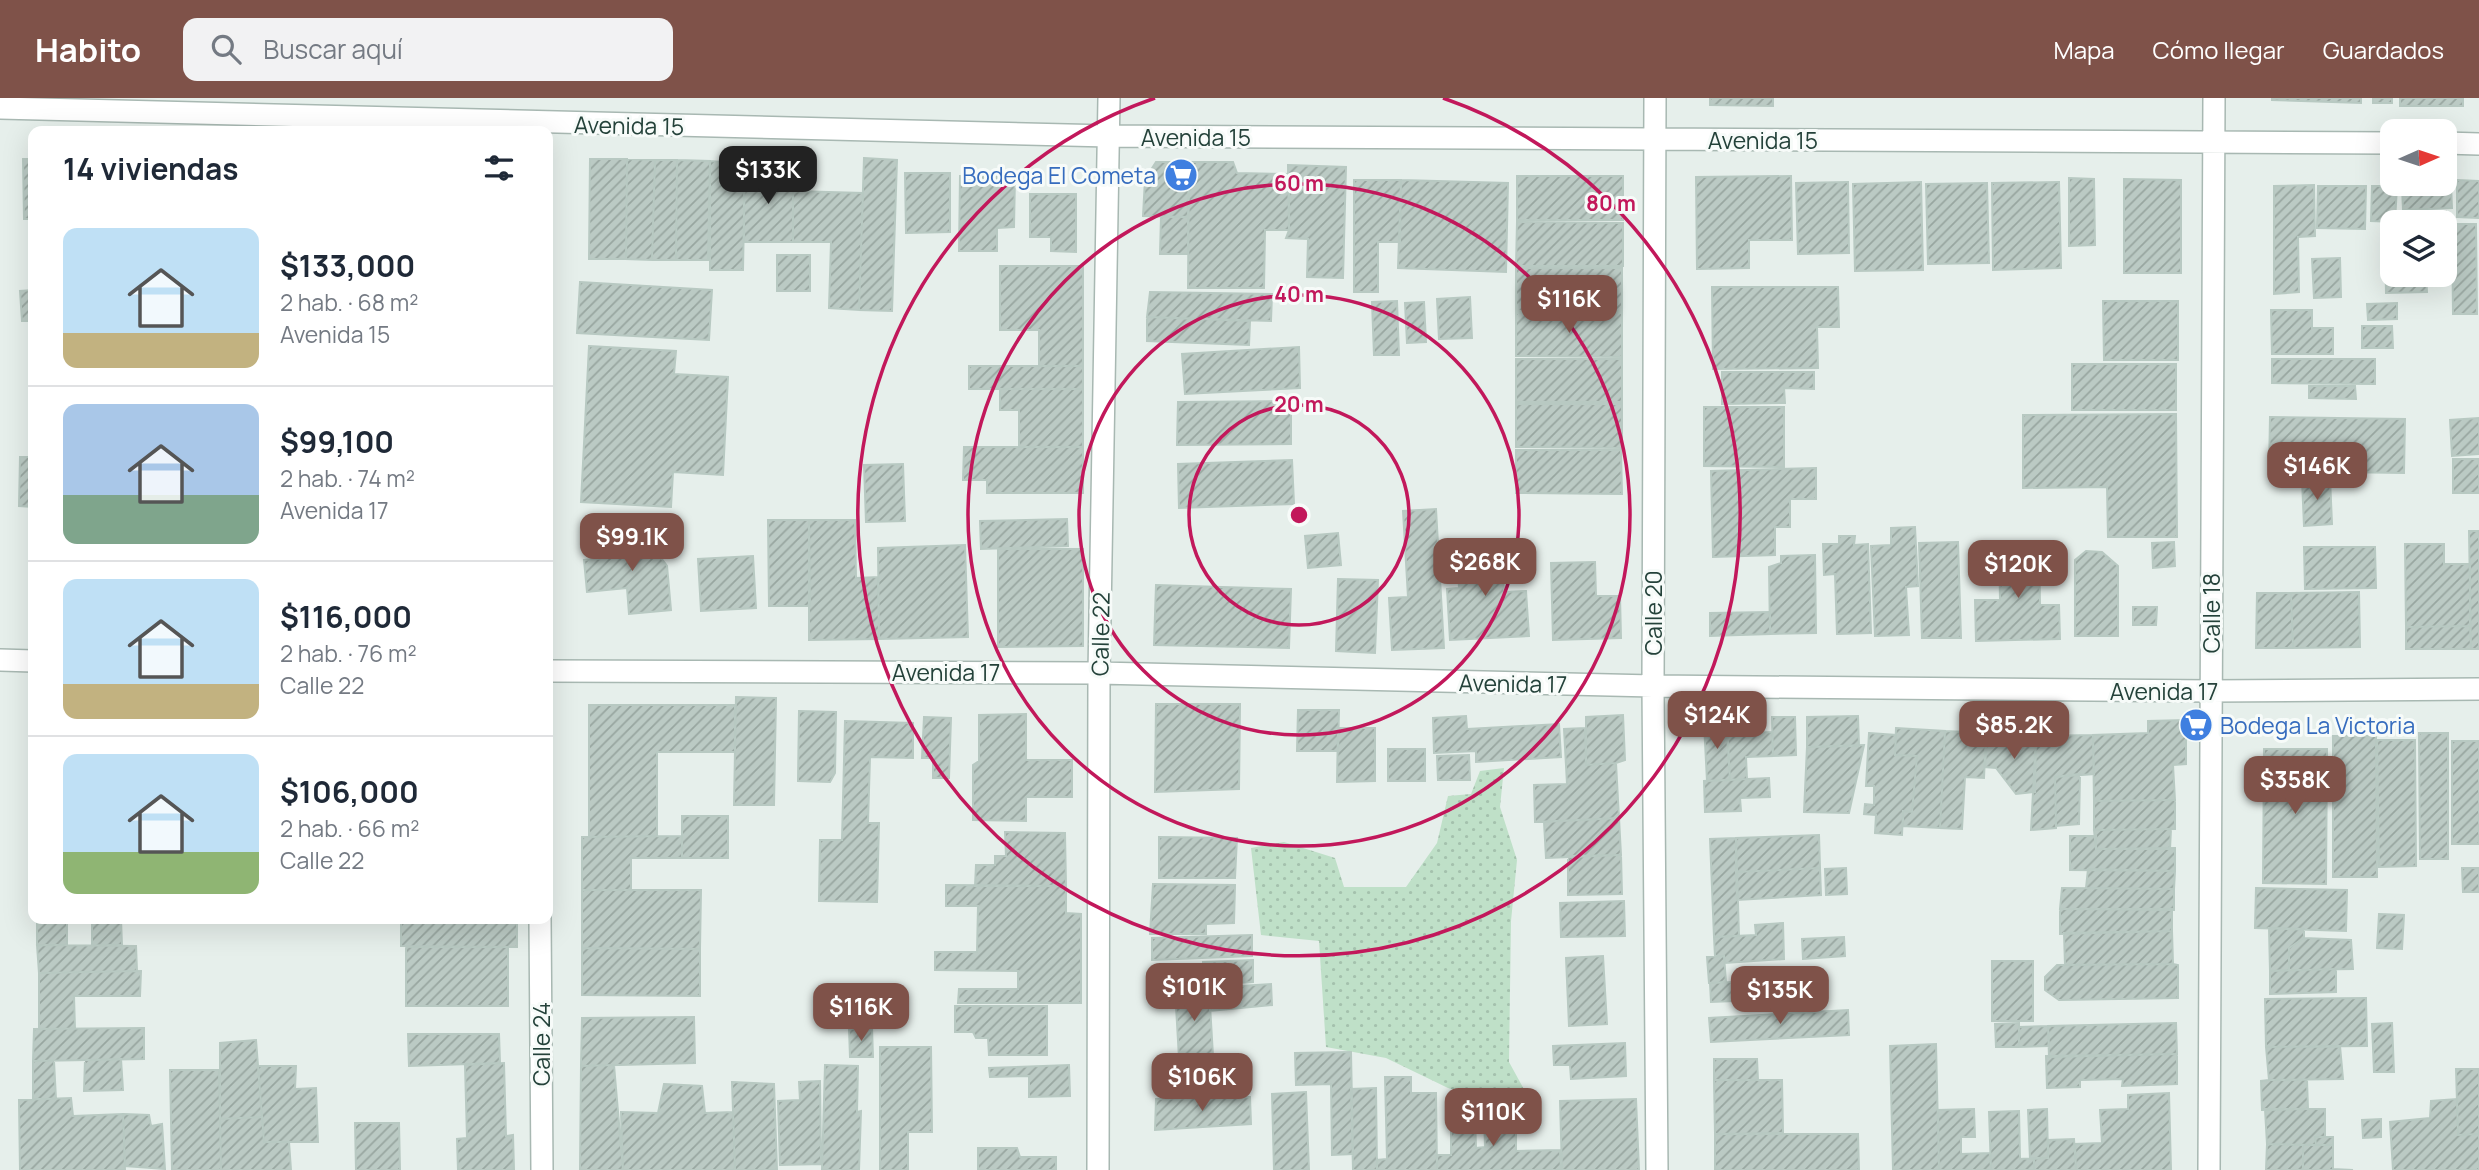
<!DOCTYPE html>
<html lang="es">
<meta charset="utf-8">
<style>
:root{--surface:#fff;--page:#f2f2f3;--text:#1f2937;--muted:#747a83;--line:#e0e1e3;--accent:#7f5249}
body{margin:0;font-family:Manrope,sans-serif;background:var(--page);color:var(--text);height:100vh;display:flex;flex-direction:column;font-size:26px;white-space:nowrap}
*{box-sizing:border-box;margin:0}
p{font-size:23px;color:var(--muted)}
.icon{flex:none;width:38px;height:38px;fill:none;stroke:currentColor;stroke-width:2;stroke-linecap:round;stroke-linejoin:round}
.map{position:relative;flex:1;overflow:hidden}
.sheet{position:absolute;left:28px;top:28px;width:525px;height:798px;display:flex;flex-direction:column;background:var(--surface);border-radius:14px;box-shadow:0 7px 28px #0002}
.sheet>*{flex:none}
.needle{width:46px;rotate:87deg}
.controls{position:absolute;left:2380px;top:21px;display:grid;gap:14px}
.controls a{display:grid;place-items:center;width:77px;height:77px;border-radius:14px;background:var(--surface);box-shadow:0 7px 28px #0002;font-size:35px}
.price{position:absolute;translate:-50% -60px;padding:0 16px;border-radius:14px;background:var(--accent);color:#fff;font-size:23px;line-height:46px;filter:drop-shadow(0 2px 4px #0008)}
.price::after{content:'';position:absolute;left:50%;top:42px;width:21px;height:16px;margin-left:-10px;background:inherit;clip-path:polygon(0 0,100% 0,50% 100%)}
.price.active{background:#222;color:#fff}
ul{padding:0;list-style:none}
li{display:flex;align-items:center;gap:21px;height:175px;padding:0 35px}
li+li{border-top:2px solid var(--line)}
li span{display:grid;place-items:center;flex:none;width:196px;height:140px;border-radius:14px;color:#555}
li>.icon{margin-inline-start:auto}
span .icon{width:84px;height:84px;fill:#fffc;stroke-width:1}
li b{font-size:30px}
h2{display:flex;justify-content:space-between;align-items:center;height:84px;padding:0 35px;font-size:30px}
header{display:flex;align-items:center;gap:42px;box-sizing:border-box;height:98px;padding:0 35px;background:var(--accent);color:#fff}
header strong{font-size:33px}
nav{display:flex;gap:38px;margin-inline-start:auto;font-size:24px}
.search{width:490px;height:63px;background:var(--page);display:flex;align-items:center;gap:18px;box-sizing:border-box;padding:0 24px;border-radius:14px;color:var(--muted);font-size:26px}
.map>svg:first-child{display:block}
.grass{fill:url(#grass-dots)}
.building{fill:url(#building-hatch);stroke:#b8c9c2;stroke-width:2}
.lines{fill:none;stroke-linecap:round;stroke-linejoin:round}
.street-casing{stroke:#a8b8b2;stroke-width:24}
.street{stroke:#fff;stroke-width:21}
.ring{fill:none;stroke:#c2185b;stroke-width:3.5}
.labels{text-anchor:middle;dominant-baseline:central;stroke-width:6;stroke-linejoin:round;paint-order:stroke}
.street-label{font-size:23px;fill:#24423a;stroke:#f7fbf9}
.shop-label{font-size:23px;fill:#366cbe;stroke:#f7fbf9;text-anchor:end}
.centre{fill:#c2185b;stroke:#f7fbf9;stroke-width:3.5}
.ring-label{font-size:21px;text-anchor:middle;font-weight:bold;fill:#c2185b;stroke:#f7fbf9;stroke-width:6;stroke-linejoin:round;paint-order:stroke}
</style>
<header>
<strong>Habito</strong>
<div class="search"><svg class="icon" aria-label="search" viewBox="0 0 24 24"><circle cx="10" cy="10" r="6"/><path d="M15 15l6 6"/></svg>Buscar aquí</div>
<nav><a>Mapa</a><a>Cómo llegar</a><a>Guardados</a></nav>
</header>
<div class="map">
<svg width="2479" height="1072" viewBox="0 0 2479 1072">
<defs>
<pattern id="grass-dots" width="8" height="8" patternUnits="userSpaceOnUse" patternTransform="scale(1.75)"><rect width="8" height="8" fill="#bfe0c8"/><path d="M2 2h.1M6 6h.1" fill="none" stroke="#a4c1ad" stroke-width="1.8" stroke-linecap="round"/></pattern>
<pattern id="building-hatch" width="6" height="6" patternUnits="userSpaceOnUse" patternTransform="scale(1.75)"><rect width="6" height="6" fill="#bbcac4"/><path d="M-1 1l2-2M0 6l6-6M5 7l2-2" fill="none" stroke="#98a6a0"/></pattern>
</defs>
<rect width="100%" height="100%" fill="#e6efeb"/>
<path class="grass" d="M1504,670L1500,709L1517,762L1511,823L1509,964L1532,1006L1501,1007L1448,990L1386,960L1326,949L1319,843L1261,837L1251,750L1284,744L1335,760L1344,789H1406L1437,745L1448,698L1471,696L1480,673Z"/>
<path class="building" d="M1710,0H1773V8L1710,7Z
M2272,0H2361V5L2272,2Z
M2373,0H2392V5H2373Z
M2400,0H2463V8H2400Z
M864,60L897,62L892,213L859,212Z
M23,61H33V121H24Z
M590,61H627L626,161H589Z
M627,61L655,62L652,162L626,161Z
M655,62H677L676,162H652Z
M677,62L710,63L708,162H676Z
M710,63L745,66L743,172H710Z
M1156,64H1189L1188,119L1143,118L1145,81Z
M1189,64H1233L1237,75L1289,76V132H1265L1264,190H1188Z
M1288,67L1346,69L1343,180L1307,179L1308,141L1286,140L1289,132Z
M744,72L793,73V144H744Z
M905,75H950V134L906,135Z
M960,78H1015L1014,129L997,130V153H959Z
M1517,78H1623V122H1517Z
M1791,78L1792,142H1749V170L1697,171L1696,79Z
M2069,80L2094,81L2095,147L2069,148Z
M2124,81L2181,82V175H2124Z
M1354,82H1401L1400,144H1378V194H1354Z
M1401,82L1508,85L1506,174L1398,170Z
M2457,82L2479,83V120L2457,119Z
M1848,84L1849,155L1798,156L1796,85Z
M1921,84L1923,172L1855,173L1853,86Z
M2059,84L2061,170L1993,172L1992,85Z
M1987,85L1989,165L1928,166L1926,86Z
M2314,87L2315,138L2298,139L2299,194L2274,196V88Z
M2451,87L2452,110L2403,112L2402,89Z
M2318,88H2366L2365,131L2317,130Z
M2372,88H2397L2395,124L2371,123Z
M793,93L863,95L859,212L829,210L831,144H793Z
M1030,96H1076V154L1051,153V139H1030Z
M2446,113L2447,131H2445V124H2399V115Z
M1161,119H1188V156H1160Z
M1517,124L1623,125V168H1516Z
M2452,126H2476L2477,216H2453Z
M2385,132H2392V177H2426L2427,194L2386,195Z
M777,157H810V193H777Z
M2340,160L2341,199L2314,200L2312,161Z
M1000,168H1083V268H1039V232H1000Z
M1516,170H1622V213H1516Z
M580,184L712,192L709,242L577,235Z
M1712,189H1838L1839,229H1817L1818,270L1713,271Z
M33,192V223H22L20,193Z
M1150,194L1272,196L1271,223L1147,219Z
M1470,199L1472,240L1439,241L1437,201Z
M1397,203L1399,257H1374L1372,204Z
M2103,203H2178V262H2104Z
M1424,204L1426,244L1407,245L1405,205Z
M2397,205V221L2368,222L2367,206Z
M2271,212H2312V230H2333V256H2272Z
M1516,215H1622V259L1516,258Z
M1147,219L1250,223L1249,247L1147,243Z
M2362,228H2392L2393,250H2362Z
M589,248L676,253L674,276L728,279L723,377L673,374L671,409L581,404Z
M1299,249L1300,290L1185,296L1182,256Z
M1516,261H1622V304H1516Z
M2272,261H2375V286L2272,285Z
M2072,266H2176V312H2072Z
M969,268H1083V291H969Z
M1722,274H1814V291L1784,290L1785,305L1722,306Z
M2309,288H2355L2356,301L2309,300Z
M1000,291H1083V349H1019V312H1000Z
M1291,303V346L1177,347L1178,304Z
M1516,306H1622V350L1516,349Z
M1704,309H1784V369L1704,368Z
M2176,316L2177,439H2108L2107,389L2023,390V317Z
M2270,319L2405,321L2404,375L2269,373Z
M2479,320V356L2452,358L2450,322Z
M964,349H1083V395H987V382H963Z
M1516,352H1621L1622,396L1516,395Z
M20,359H33V409L19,408Z
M2453,361H2479V395H2453Z
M1292,362L1294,406L1179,410L1178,366Z
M903,366L905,423L866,424L864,367Z
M1816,370V401H1790V429H1775V457L1713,459L1711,373Z
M2330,380L2332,426L2304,428L2302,382Z
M1436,411L1444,550L1392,552L1389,500L1408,499L1403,413Z
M1067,421L1068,448L981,451L980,423Z
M768,422H809L810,508H769Z
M809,422H855L856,480L878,479L879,541L809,542Z
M1915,429L1918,488L1906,489L1909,537L1875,538L1871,448L1891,447V430Z
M2469,433H2479V551H2471Z
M642,435L667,468L671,512L629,516L627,490L587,494L584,462L608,460L606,439Z
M1338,435L1341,467L1308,470L1305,438Z
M1839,438H1855L1854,447L1868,446L1871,535L1837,536L1835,476L1824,477L1823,446H1839Z
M1958,444L1961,540H1922L1919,445Z
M2174,444L2175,468L2153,470L2152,445Z
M1999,445H2039L2040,507H2059L2060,541L1976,543L1975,502H2000Z
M1501,446L1504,494L1526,493L1529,538L1450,542L1447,491L1459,490L1457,448Z
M2405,446H2444V466H2470V528L2406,529Z
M965,447L968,539L879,541L878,450Z
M2304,449H2375L2376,490L2305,491Z
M998,451H1083V548L998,549Z
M2086,453L2102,454L2118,468V538H2075V462Z
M1815,457L1816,535L1770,536L1769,469L1781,465V458Z
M753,458L756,510L701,513L698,461Z
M1595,464L1596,498H1620L1621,540L1553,542L1551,465Z
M1338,481L1378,482L1375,555L1336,553Z
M1156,487L1291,491L1289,550L1154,547Z
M2359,494L2360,549L2293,550L2291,495Z
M2257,495H2291L2293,550H2256Z
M2133,509H2157L2156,527H2133Z
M1770,514V536L1710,538V515Z
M2470,528L2471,551H2406V529Z
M736,599L776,600L774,707H734Z
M1156,606H1240L1239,691L1155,694Z
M589,607H735V654H657V738L589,739Z
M1298,612H1339L1338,653H1297Z
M799,613L836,614L835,675L830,684L798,683Z
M1026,616V662H1072V699H1026V723L973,722V667L979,663V617Z
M1623,617L1625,662L1616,665L1586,667V619Z
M1466,618L1467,631L1559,626L1561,659L1476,664V653L1434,655L1433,620Z
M1858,618L1859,648L1807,649V619Z
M924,619L951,620L949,680H933V660H922Z
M1772,619H1795L1796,657L1773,658Z
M2186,622V666L2173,667L2175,702L2094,703L2093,637L2148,635V623Z
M845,623L913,625V660L870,659L868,725H879L877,804L819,803L820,742H842Z
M1727,624L1730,682L1707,683L1704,625Z
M1338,630H1375V683L1337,684Z
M1585,630L1586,667L1616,665L1619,720L1535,724L1534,687L1567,686L1564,631Z
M1896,630L1945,633L1940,730L1903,728V713L1912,714L1917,658L1895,657Z
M1945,633L1986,635L1984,680L1965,679L1962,731L1940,730Z
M1772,634L1773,658L1746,659L1747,681L1730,682L1727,636Z
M1869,635L1896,637L1895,657L1917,658L1912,714L1903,713L1902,737L1875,735L1876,717L1864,716L1865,706L1874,707V688H1866Z
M2419,635H2448V761H2420Z
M2093,637L2094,676L2055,679L2056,730L2031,732L2036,638Z
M29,638H33V672L30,673Z
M2036,638L2035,694L2016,696L1996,670L1985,669L1987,639Z
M2333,638H2376L2377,779H2333Z
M2377,642H2415L2416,768L2379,769Z
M2452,643H2479V746H2452Z
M1864,647L1849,715L1804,714L1807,649Z
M1388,651H1425V683H1388Z
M2264,651H2327L2326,786L2263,785Z
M1469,657L1470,682H1438L1437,658Z
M2080,676L2079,726L2056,728L2055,679Z
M1769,680L1770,699L1740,700L1741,713L1705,714L1704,683Z
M2175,702V731L2094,732V703Z
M682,718H728V760H682Z
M1619,720L1621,757L1546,760L1544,724Z
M2171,731L2170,751H2096L2094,732Z
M1005,734L1065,735L1066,788H975L976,767H995V758H1006Z
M1819,737L1820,770L1736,774V740Z
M682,738V760H631V792H582V739Z
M2070,738H2096V751L2175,750V773L2070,772Z
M1159,739L1237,740L1235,780H1159Z
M1736,740L1739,838L1714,839L1710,741Z
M1621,757L1622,796L1568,797V758Z
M1820,770L1821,797L1737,802L1736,774Z
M1846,770L1847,796L1826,797L1825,771Z
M2462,770H2479V794H2463Z
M2088,771L2175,773L2174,791L2086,790Z
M1153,786L1235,787L1234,825L1206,826V836H1150Z
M946,787L1066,788V815L1081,816V905H958L959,891H1018V873L935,872V854H977L978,808H946Z
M2062,790L2174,791V812L2060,811Z
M2256,790L2347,792L2346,833L2255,830Z
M582,792H701L700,851L582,850Z
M1624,803L1625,838L1561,839L1560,805Z
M2060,811H2172V833L2060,836Z
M2379,816L2404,817L2402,851L2377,850Z
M37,821H67V847H37Z
M92,821H121L122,847L92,848Z
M487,821H517V849L401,848V825H487Z
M1783,825L1784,861L1725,865L1724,858H1715L1714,839L1756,837L1755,827Z
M2269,830L2304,831V840L2289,850V872L2270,873Z
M2172,833L2173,866L2065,867L2064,835Z
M1252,837V858L1152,862V840Z
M1844,839L1845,858L1803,861L1802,841Z
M2304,840L2351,842L2353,871L2289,872V850Z
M37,847L136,848L137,873L39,875Z
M406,849H508V908H406Z
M582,850L700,851V898L582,897Z
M1603,858L1607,926L1569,928L1566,860Z
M1724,858L1726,884L1709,885L1707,859Z
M1253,862V884L1203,887V864Z
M1992,863H2033V923H1992Z
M2173,866L2178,867V900L2059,902L2045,892V879L2057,867Z
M2336,871V894L2270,896V873Z
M141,873L140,898H74L75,931H39V875Z
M1785,882V901L1711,904L1710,885Z
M1271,886L1272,907L1210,913L1209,890Z
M1209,890L1213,958L1179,960L1175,891Z
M2366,900L2367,948L2266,949L2265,901Z
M955,908H1047V957H989L988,940H976L973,934H955Z
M1848,912L1849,937L1711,944L1709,920Z
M694,919L695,965L581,968L582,920Z
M2019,925V949H1996L1995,926Z
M2176,925L2177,956L2049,959L2048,928Z
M2392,925L2394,974H2374L2372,926Z
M2048,928L2049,948L2019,949V929Z
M144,930V961L33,963L34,931Z
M872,930L873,959H850L849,931Z
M408,936H499L500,965L409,968Z
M256,942L262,1019L220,1021V945Z
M1625,945L1626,978L1571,981L1570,967H1554L1553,948Z
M1936,946L1939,1072H1893L1890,948Z
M2340,948L2343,981L2269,982L2266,949Z
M880,949H931L932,1034H908V1072H880Z
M1351,954L1353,1056L1332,1057L1331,986L1296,987L1295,955Z
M2177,956V986L2122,988L2123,981L2080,982V989L2047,990L2046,958Z
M121,961L123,992L84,993L85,962Z
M1714,961H1757L1758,982H1714Z
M33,963H54L56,1001H33Z
M504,965L506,1038L513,1037L514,1072H458L457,1041L467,1040L465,967Z
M614,967L623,1072H580L581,968Z
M825,967L858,968L857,1014L861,1013L859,1072H822Z
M1069,967L1070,998L1029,999V978L990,979L989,970Z
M258,968H296L295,991L316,990L318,1044H264Z
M2456,971H2479V1036L2458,1037Z
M170,972H219L221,1072H172Z
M1385,979H1411V995H1436L1437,1072H1377V1062L1387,1061Z
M1714,982H1782L1783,1035L1715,1036Z
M2269,982H2307L2308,1011L2262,1012L2261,983Z
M820,983L821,1066L780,1067L778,1003L800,1002L799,984Z
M732,984L774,986L777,1072H735Z
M664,986L702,988L705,1015L733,1014L735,1072H623L621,1014L658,1015Z
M1376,990L1377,1072H1353L1351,991Z
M1306,994L1309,1072H1274L1272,996Z
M2169,995L2171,1072H2076L2075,1046L2102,1045L2100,1012L2128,1011V997Z
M1250,999L1251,1026L1155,1032L1156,1001Z
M71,1000L73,1018L123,1016L125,1072H20L19,1002Z
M1636,1001L1639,1072H1562L1560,1003Z
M2457,1001L2458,1037L2479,1036V1072H2393L2390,1024L2430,1020L2431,1003Z
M1974,1011L1975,1039H1961V1056L1990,1055L1991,1072H1939L1938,1012Z
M2047,1011L2048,1060L2030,1061L2028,1012Z
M2265,1011H2325V1039H2315L2316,1047L2267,1046Z
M2019,1013L2020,1061L2034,1060V1072H1991L1989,1014Z
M1484,1015H1516V1053L1560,1052L1561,1072H1437V1057H1451V1019L1475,1018L1476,1050L1485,1049Z
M123,1016L149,1017L151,1028L162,1026L165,1071L125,1068Z
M262,1019L264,1044H289L291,1072H221L220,1021Z
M2381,1021V1039L2363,1040L2362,1022Z
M355,1025H399L400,1072H356Z
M1715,1036H1858L1859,1072H1715Z
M2315,1039H2333V1047H2316Z
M2074,1041L2076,1072H2034V1060H2048V1042Z
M2267,1046L2303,1047V1072H2266Z
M2303,1047H2333V1071L2353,1072H2303Z
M978,1050H1017L1020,1059H1056V1072H978Z"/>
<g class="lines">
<defs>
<path id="street" d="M1655,0L1653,588L1657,1072
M0,10L1109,38L2392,45
M2445,45L2479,46
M0,562L33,563
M548,573L1099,575L1653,588L2211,593L2479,591
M540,821L542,1072
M1098,1072L1099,575L1109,0
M2209,1072L2214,0"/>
</defs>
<use href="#street" class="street-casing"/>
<use href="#street" class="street"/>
</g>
<g class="ring">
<circle cx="1299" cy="417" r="110"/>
<circle cx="1299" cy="417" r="220"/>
<circle cx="1299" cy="417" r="331"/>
<path d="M1443 0A441 441 0 1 1 1155 0"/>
</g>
<defs>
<symbol id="supermarket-disc" viewBox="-11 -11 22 22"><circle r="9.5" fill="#3f7fe0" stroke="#f7fbf9"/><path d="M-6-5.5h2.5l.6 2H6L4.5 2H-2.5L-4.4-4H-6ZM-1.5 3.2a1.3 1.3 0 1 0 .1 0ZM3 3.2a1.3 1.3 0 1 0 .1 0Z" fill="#fff"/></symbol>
</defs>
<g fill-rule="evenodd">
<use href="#supermarket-disc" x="1162" y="58" width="38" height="38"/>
<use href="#supermarket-disc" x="2177" y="608" width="38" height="38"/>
</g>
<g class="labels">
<g class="street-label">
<text transform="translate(629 27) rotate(1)">Avenida 15</text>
<text x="1196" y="39">Avenida 15</text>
<text x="1763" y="42">Avenida 15</text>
<text transform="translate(1653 515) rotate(-90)">Calle 20</text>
<text transform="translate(2211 515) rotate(-90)">Calle 18</text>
<text transform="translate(1100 536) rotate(-89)">Calle 22</text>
<text x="946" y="574">Avenida 17</text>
<text transform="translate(1513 585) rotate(1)">Avenida 17</text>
<text x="2164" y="593">Avenida 17</text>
<text transform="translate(541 946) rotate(-90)">Calle 24</text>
</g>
<g class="shop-label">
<text x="1156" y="77">Bodega El Cometa</text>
<text x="2220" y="627" text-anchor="start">Bodega La Victoria</text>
</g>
</g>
<circle cx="1299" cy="417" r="10" class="centre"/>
<g class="ring-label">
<text x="1299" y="93">60 m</text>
<text x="1611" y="113">80 m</text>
<text x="1299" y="204">40 m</text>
<text x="1299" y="314">20 m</text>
</g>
</svg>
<div class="controls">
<a><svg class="needle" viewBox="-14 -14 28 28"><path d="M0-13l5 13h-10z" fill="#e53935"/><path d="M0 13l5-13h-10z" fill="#747a83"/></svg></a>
<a><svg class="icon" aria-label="layers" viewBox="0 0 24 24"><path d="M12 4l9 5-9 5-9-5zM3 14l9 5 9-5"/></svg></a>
</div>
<b class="price active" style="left:768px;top:108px">$133K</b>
<b class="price" style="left:1569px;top:237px">$116K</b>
<b class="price" style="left:2317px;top:404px">$146K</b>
<b class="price" style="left:632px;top:475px">$99.1K</b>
<b class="price" style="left:1485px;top:500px">$268K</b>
<b class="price" style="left:2018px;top:502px">$120K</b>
<b class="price" style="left:1717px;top:653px">$124K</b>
<b class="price" style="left:2014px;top:663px">$85.2K</b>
<b class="price" style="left:2295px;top:718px">$358K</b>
<b class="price" style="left:1194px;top:925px">$101K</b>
<b class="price" style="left:1780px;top:928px">$135K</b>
<b class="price" style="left:861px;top:945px">$116K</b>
<b class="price" style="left:1202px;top:1015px">$106K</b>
<b class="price" style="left:1493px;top:1050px">$110K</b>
<section class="sheet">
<h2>14 viviendas<svg class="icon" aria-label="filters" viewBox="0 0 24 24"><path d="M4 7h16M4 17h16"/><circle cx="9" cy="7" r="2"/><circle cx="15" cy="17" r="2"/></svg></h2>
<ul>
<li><span style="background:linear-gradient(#bfe0f5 75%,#c2b280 0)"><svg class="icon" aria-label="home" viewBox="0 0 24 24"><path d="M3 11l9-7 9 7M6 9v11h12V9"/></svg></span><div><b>$133,000</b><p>2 hab. · 68 m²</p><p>Avenida 15</p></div></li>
<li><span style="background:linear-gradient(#a9c7e8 65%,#7fa58c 0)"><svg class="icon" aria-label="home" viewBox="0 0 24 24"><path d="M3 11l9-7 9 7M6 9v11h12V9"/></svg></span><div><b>$99,100</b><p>2 hab. · 74 m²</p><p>Avenida 17</p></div></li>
<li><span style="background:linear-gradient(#bfe0f5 75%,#c2b280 0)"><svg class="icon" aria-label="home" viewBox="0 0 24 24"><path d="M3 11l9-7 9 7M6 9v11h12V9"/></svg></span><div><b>$116,000</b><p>2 hab. · 76 m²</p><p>Calle 22</p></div></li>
<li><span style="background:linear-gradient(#bfe0f5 70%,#8fb573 0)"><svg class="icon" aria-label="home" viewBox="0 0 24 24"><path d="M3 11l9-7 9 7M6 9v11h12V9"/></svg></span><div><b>$106,000</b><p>2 hab. · 66 m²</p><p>Calle 22</p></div></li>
</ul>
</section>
</div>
